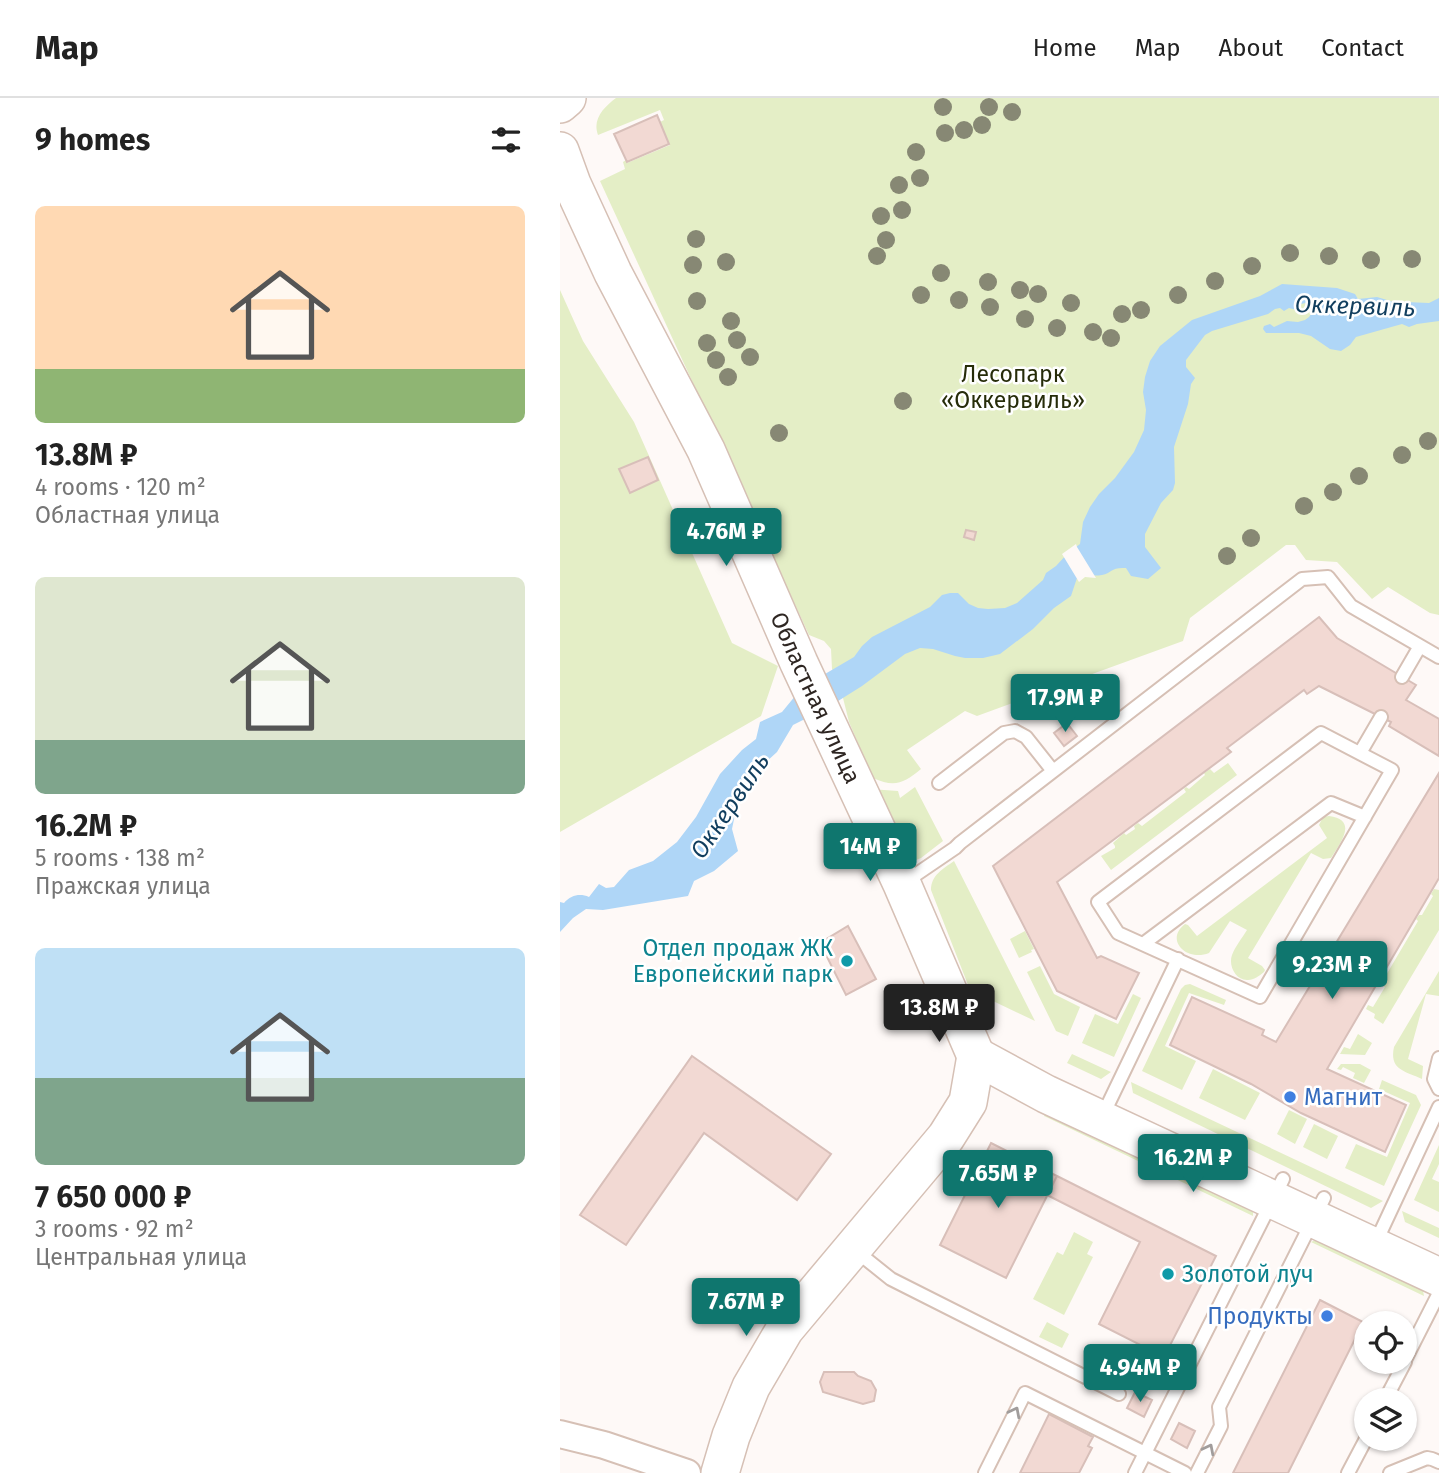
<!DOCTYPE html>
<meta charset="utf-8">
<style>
:root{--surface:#fff;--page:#f2f2f2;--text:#222;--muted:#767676;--line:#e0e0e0;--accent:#0f766e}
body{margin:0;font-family:"Fira Sans",sans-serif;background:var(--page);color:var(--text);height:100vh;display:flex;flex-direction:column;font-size:26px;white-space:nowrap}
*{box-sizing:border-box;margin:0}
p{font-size:23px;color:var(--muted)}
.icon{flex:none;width:38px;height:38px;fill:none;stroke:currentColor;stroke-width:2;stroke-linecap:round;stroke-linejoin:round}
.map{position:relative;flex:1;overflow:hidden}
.sheet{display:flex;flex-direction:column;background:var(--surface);width:560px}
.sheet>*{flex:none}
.controls{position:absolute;left:794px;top:1213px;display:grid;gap:14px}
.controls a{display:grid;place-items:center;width:63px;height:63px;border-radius:50%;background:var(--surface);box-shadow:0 2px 5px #0004;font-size:35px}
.price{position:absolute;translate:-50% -60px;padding:0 16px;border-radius:7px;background:var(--accent);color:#fff;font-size:23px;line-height:46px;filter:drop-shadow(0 2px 4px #0008)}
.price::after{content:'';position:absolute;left:50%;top:42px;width:21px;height:16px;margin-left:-10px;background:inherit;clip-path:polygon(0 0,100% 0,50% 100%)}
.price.current{background:#222;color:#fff}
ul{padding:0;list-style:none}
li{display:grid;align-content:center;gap:14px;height:371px;padding:0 35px}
li span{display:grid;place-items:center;height:217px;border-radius:10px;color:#555}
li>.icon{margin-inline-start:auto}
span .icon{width:126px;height:126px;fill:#fffc;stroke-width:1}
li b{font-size:30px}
h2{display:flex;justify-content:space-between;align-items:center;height:84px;padding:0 35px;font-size:30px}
header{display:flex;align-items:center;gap:42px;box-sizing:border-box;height:98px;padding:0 35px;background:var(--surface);border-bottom:2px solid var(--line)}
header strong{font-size:33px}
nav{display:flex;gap:38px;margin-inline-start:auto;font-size:24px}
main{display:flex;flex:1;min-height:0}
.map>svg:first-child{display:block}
.green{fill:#e4eec6}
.water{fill:#afd6f7}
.pier{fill:#fef9f7}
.building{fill:#f2d9d3;stroke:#d8bfb9;stroke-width:2}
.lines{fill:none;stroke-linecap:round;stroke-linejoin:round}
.lane-casing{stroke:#d6c0b5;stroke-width:16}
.street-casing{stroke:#d6c0b5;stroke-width:30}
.secondary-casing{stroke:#d6c0b5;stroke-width:40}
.lane{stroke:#fff;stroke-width:12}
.street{stroke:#fff;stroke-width:26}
.secondary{stroke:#fff;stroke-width:37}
.tree{fill:#878874}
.oneway{stroke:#a19d9c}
.culture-dot{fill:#0f9aa8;stroke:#fff;stroke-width:2.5}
.shop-dot{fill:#3f7fe0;stroke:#fff;stroke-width:2.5}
.labels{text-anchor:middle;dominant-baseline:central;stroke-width:5;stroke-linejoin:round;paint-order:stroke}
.park-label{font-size:23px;fill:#262c09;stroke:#fff}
.street-label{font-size:23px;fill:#2e2622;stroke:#fff}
.culture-label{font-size:23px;fill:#0d838f;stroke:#fff;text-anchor:end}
.shop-label{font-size:23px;fill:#366cbe;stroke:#fff;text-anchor:start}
.water-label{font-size:24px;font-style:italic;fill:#113e5e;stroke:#fff}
</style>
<header>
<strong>Map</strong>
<nav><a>Home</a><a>Map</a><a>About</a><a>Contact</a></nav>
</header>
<main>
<section class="sheet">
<h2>9 homes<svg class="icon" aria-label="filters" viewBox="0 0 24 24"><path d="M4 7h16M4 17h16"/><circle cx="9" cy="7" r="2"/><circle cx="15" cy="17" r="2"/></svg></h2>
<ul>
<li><span style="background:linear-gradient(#ffd9b3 75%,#8fb573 0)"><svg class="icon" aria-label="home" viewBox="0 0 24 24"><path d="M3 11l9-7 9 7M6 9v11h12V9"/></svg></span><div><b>13.8M ₽</b><p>4 rooms · 120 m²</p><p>Областная улица</p></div></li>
<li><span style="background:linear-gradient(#dfe7d0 75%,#7fa58c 0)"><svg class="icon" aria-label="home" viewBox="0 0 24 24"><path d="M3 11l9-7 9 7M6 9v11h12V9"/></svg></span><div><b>16.2M ₽</b><p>5 rooms · 138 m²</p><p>Пражская улица</p></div></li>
<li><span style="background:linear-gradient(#bfe0f5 60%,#7fa58c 0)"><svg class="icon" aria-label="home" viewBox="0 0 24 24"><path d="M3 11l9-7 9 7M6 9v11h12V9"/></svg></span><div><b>7 650 000 ₽</b><p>3 rooms · 92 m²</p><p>Центральная улица</p></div></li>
</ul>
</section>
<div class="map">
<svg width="879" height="1375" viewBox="0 0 879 1375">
<rect width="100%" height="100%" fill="#fef9f7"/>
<path class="green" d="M56,0H879V517L870,515L828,489L812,501L777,464L746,462L735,447H726L630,520L623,543L417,618L405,613L347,652L361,671C344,685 335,690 313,680L289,624L279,584L272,571L271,551L264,543L249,537L40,83L65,71L63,64L66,62L67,65L110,47L100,24L104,22L100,12L38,37C32,21 44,9 56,0Z
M0,192L23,243L74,324L172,545L218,568L201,618L0,734Z
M668,665L677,677L551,772L541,758L555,750V748L553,745L564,735L566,737L575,731L574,728L578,725L582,728L626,694L624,691L626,689L629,691L645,677L644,675L650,671L654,675Z
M355,689L383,743L361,760L349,765L310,691L338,693L340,700Z
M769,718C799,722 780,745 771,760L763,761L751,755L688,860L702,868L705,872L704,874C699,878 694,882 688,882C676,883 668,868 672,857C675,849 682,840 687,832L670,823L649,855C627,864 604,842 625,826L628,827L637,838L767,740L759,727L763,719Z
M394,763L475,923L410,892L371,792C371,777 383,771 394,763Z
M874,791L879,792V832L823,926L814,920L815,916L806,911L808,907L813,909L825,889L820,886L822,884L858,823L856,821L859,817H862L873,798L871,796Z
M465,833L474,851L471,852L472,854L459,860L450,841Z
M480,868L494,896L520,909L508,938L496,933L467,874Z
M879,873V898L866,896L848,961L863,968L862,981C845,973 829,972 834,949Z
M630,886L666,902L664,907L629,895L605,948L636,963L622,992L582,973L621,891L625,887Z
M573,896L581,900L554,959L522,945L535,916L558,926Z
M798,936L812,945L805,957L780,956L784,949L790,951Z
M512,956L551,974L541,981L507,965Z
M781,966H800L811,972L804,985L793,980L795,975L783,969L781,972L777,971Z
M653,971L700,995L685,1022L639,1000Z
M822,982L856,997L861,1007L824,1088L785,1070L796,1046L827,1059L850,1005L819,991Z
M571,984L823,1103L811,1110L573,995Z
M487,1009L693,1110V1118L484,1018Z
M729,1012L747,1021L735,1046L717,1036Z
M754,1026L778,1038L767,1061L743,1049Z
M879,1047V1066L872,1081L879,1084V1114L854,1102Z
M842,1113L879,1130V1140L845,1124Z
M514,1134L533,1144L527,1156L533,1159L504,1217L473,1201L497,1154L503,1157Z
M762,1139L862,1187L864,1198L751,1144Z
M487,1224L509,1236L502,1250L479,1239Z"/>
<path class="water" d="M722,186L777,190L795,196L798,201L817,199L837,205L846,204L869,205L879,200V223L857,226L849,229L842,226L796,239L790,247L781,253L770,251L751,238L739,235H706L703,231L704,228L710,226L714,229L727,223L738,224L745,222L749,219L754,212L753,207L750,204L741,206L737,212L729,210L724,213L720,210L715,211L708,216L652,233L645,237L626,262V269L635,280L631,286L628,306L614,349L615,385L613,392L601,405L585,436V449L601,470L588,481L571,478L566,470C551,469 552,475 542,477C532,479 526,475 517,480L511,498L494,510L473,531L440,556L423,560H405L395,558L373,551L360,550L345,556L302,588L267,610L233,627L217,654L193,676L178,702L172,731L178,753L154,773L134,783L128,798L43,812L26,811L13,820L0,834V804L4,805C11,797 20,795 29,799L39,786L46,790L54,789L69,772L93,763L117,744L136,719L160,676L182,652L196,641L200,624L222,614L236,597L253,583L294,559L302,548L312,539L370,509L382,497L390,495H398L409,506L418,510L428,511L445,510L457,505L483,482L486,475L496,468L507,456L520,446L523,424L530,409L539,396L555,380L574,354L584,332L586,312L583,294L585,279L590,263L600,248L632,222L700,198Z"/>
<path class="pier" d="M516,446L517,449L536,480L525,479L519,484L502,456Z"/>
<path class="building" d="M97,17L109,46L67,64L54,36Z
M88,359L98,382L70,395L59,371Z
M406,432L416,434L414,442L404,439Z
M759,519L777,540L856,587L846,602L879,621V658L829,628L831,624L759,588L747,596L744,592L667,650L671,654L497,784L537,860L541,858L579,875L556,921L497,893L433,768Z
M507,625L517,638L504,648L494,635Z
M879,675V780L767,971L846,1007L825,1054L741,1015L691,986L610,947L632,899L704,932L702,937L716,944Z
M288,828L316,881L286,897L260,845Z
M132,958L271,1056L237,1102L144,1035L66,1147L20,1117Z
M431,1045L497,1078L446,1180L380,1147Z
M497,1078L656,1158L604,1259L539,1226L580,1144L487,1097Z
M760,1202L803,1224L801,1229L728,1375H673Z
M264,1274H294L298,1278L311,1283L316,1292L314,1303L303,1306L263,1294L260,1284Z
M575,1294L592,1302L584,1319L567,1310Z
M489,1316L533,1339L528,1348L532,1350L519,1375H460Z
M619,1325L635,1333L627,1350L611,1341Z"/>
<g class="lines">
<defs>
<path id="lane" d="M842,579L860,548
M761,635L832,672L700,899L558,835L538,804Z
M800,655L821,619
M379,685L444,635L455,633L466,639L493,673
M345,784L395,750L400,745L742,481L768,479L791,508L879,559
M583,846L771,705L805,719
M879,960L874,981L879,991
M542,1019L618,861
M815,1146L879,1009
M296,1153L331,1181L559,1296
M845,1262L879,1195
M825,1302L845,1264
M425,1375L465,1295L625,1375
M575,1375L723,1081
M637,1375L661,1328L659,1309L764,1100
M788,1375L807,1339
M830,1375L867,1360L872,1361L879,1364"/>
<path id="street" d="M0,1336L44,1347L127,1375"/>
<g id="secondary">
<path d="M0,6L7,0"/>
<path id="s1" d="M0,53L12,86L53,175L146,352L239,565L342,786L416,958"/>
<path d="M416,958L486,996L879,1179"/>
<path d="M160,1375L171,1338L191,1289L225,1231L386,1039L408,1004L416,958"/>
</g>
</defs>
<use href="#lane" class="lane-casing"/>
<use href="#street" class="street-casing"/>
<use href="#secondary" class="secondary-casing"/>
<use href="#lane" class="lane"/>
<use href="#street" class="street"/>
<use href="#secondary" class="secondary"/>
</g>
<g class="tree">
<circle cx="383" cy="9" r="9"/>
<circle cx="429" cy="9" r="9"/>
<circle cx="452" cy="14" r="9"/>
<circle cx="422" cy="27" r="9"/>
<circle cx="404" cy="32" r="9"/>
<circle cx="385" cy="35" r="9"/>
<circle cx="356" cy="54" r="9"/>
<circle cx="360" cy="80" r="9"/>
<circle cx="339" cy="87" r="9"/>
<circle cx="342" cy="112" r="9"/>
<circle cx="321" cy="118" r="9"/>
<circle cx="136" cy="141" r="9"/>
<circle cx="326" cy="142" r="9"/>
<circle cx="730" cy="155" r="9"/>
<circle cx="317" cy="158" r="9"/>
<circle cx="769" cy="158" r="9"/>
<circle cx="852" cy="161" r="9"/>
<circle cx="811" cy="162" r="9"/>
<circle cx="166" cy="164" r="9"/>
<circle cx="133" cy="167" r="9"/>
<circle cx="692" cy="168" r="9"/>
<circle cx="381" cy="175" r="9"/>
<circle cx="655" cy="183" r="9"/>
<circle cx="428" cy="184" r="9"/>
<circle cx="460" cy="192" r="9"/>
<circle cx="478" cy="196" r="9"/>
<circle cx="361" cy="197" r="9"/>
<circle cx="618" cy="197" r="9"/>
<circle cx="399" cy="202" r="9"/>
<circle cx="137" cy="203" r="9"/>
<circle cx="511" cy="205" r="9"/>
<circle cx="430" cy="209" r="9"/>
<circle cx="581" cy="212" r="9"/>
<circle cx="562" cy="216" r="9"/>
<circle cx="465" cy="221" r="9"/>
<circle cx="171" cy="223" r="9"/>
<circle cx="497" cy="230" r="9"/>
<circle cx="533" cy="234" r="9"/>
<circle cx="551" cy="240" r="9"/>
<circle cx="177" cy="242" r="9"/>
<circle cx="147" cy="245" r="9"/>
<circle cx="190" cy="259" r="9"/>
<circle cx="156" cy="262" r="9"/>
<circle cx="168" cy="279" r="9"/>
<circle cx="343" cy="303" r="9"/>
<circle cx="219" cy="335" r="9"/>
<circle cx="868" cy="343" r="9"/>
<circle cx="842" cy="357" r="9"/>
<circle cx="799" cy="378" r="9"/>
<circle cx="773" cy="394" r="9"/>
<circle cx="744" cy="408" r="9"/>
<circle cx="691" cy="440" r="9"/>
<circle cx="667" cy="458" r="9"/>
</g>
<defs><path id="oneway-chevron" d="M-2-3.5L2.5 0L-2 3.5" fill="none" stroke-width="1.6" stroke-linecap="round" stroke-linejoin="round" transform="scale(1.75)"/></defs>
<g class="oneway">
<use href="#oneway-chevron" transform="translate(455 1314) rotate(-63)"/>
<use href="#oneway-chevron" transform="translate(649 1351) rotate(-63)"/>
</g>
<g class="culture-dot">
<circle cx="287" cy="863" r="7"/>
<circle cx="608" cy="1176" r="7"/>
</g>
<g class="shop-dot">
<circle cx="730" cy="999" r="7"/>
<circle cx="767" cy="1218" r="7"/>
</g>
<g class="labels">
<g class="park-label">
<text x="453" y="276">Лесопарк<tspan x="453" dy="26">«Оккервиль»</tspan></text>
</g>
<g class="street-label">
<text stroke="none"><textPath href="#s1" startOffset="604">Областная улица</textPath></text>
</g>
<g class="culture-label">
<text x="273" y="850">Отдел продаж ЖК<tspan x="273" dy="26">Европейский парк</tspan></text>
<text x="622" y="1176" text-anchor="start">Золотой луч</text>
</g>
<g class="shop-label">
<text x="744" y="999">Магнит</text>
<text x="753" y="1218" text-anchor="end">Продукты</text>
</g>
<g class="water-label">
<text transform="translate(795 208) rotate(2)">Оккервиль</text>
<text transform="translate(170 708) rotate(-56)">Оккервиль</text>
</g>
</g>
</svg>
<div class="controls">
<a><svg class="icon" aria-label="locate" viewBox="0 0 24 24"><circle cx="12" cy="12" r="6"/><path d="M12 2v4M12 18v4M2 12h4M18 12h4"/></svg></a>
<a><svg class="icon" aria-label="layers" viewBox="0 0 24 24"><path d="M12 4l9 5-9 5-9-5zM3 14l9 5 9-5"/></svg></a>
</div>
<b class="price" style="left:166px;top:470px">4.76M ₽</b>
<b class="price" style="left:505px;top:636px">17.9M ₽</b>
<b class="price" style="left:310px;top:785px">14M ₽</b>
<b class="price" style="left:772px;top:903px">9.23M ₽</b>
<b class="price current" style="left:379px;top:946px">13.8M ₽</b>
<b class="price" style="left:633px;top:1096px">16.2M ₽</b>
<b class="price" style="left:438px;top:1112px">7.65M ₽</b>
<b class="price" style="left:186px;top:1240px">7.67M ₽</b>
<b class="price" style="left:580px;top:1306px">4.94M ₽</b>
</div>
</main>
